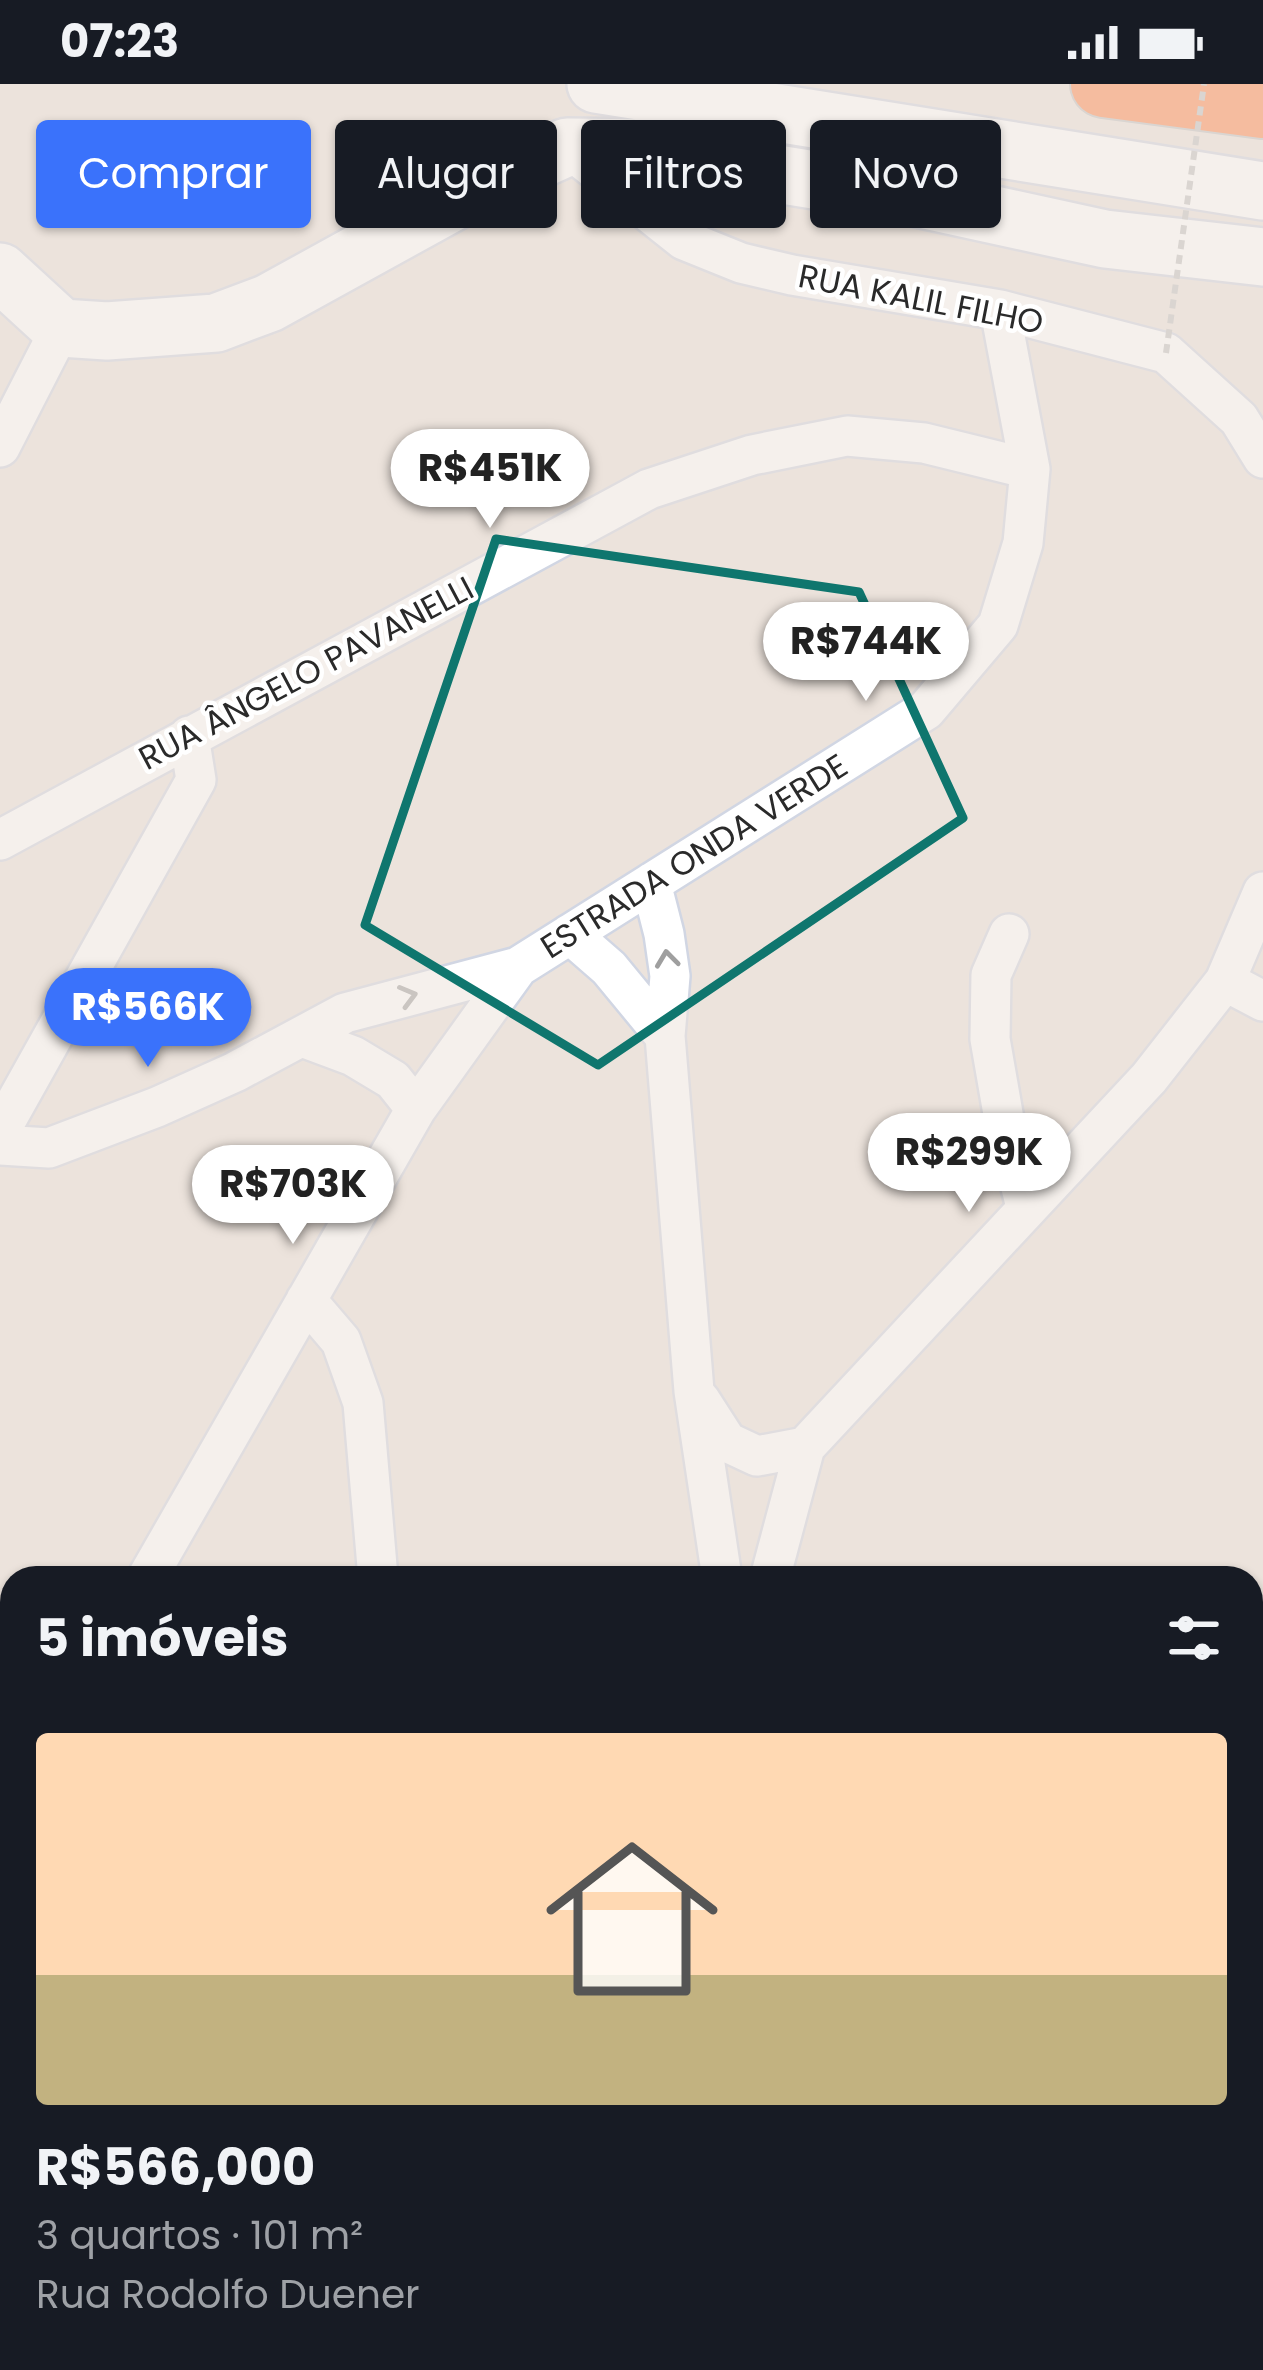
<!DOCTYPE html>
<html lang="pt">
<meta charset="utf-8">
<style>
:root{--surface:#171b24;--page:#242831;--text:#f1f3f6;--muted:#9ea1a6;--accent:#3a72fb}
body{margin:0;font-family:Poppins,sans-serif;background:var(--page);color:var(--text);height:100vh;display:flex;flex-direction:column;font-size:45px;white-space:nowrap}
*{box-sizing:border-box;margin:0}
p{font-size:39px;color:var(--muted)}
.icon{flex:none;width:66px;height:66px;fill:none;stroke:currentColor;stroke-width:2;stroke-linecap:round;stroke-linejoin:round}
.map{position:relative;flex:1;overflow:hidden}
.side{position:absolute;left:0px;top:1482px;width:1263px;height:804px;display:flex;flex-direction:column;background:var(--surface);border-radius:36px 36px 0 0;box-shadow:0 3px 9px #0004}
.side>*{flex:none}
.top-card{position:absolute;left:36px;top:36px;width:1191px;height:108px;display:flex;gap:24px}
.price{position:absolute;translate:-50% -102px;padding:0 27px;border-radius:42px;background:#fff;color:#222;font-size:39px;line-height:78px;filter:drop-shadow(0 3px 6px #0008)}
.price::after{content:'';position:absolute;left:50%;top:72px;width:36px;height:27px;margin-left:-18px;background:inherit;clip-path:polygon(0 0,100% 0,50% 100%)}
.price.active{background:var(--accent);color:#fff}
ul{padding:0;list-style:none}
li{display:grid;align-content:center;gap:24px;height:636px;padding:0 36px}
li span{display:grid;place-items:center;height:372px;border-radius:12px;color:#555}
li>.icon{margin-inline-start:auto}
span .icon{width:216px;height:216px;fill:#fffc;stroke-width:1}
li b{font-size:51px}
h2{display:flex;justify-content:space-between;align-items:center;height:144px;padding:0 36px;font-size:51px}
.tag{padding:0 42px;border-radius:12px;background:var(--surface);box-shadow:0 3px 9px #0004;font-size:42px;line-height:108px}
.tag.active{background:var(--accent);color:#fff}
.status{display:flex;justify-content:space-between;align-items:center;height:84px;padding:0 60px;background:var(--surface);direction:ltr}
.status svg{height:33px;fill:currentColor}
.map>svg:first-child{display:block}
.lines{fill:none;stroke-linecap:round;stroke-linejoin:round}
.street-casing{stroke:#d1d6e3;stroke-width:44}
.secondary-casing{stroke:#d1d6e3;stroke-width:62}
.highway-casing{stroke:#c3c3c3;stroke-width:70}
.path{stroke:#c3c3c3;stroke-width:6;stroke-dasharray:9 6;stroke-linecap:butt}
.street{stroke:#fff;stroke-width:39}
.secondary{stroke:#fff;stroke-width:57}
.highway{stroke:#ff8c54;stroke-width:66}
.path-bridge{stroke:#c3c3c3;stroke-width:6;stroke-dasharray:9 6;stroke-linecap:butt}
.oneway{stroke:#9f9f9f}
.marked{fill:none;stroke:#0f766e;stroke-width:9;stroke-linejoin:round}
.labels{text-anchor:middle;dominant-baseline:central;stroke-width:9;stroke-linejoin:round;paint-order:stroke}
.street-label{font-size:33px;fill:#2a2a2a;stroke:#fff}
</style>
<div class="status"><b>07:23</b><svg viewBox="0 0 49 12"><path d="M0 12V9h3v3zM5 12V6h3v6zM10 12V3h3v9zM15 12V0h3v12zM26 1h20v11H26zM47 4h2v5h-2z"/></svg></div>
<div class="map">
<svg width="1263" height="2286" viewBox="0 0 1263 2286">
<rect width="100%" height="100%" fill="#ece3dc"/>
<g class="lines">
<defs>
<path id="street" d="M567,63L684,156L741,179L792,191L1000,226L1166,269L1239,335L1263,374
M0,363L61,244
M0,756L649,405L752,371L847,352L924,359L1030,385
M651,799L664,850L670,892L665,952L694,1307L722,1494
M570,850L609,884L665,952
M1009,850L991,891L990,955L1005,1041L1026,1123
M1225,897L1263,917
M302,953L353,972L393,996L416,1025
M0,1047L196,696L189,652
M0,1061L49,1064L157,1023L235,988L345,929L518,883
M306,1216L341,1257L363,1319L378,1494
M700,1316L727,1358L757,1372L805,1363
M147,1494L416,1025L518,883L926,626L998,541L1023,459L1030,385L1000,226
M770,1494L805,1363L1149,994L1225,897L1263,808
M0,1751L12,1730
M1251,1844L1263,1836
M1251,1995L1263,1922
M0,2128L12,2140
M98,2286L105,2274
M472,2286L479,2274
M860,2286L861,2274
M1203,2286L1205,2274"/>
<path id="secondary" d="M596,0L1263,107
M0,188L61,244L107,247L216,239L269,219L485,100L567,63L655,64L739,84L889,108L1105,155L1263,173"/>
<path id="highway" d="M1104,0L1263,21"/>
</defs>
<use href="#street" class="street-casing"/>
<use href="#secondary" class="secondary-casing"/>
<use href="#highway" class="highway-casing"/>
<path class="path" d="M1251,1770L1263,1773"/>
<use href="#street" class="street"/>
<use href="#secondary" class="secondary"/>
<use href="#highway" class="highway"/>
<path class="path-bridge" d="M1166,269L1204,0"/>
</g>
<defs><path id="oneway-chevron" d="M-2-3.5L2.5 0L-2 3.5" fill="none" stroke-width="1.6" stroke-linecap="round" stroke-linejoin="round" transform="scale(3)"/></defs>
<g class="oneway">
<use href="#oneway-chevron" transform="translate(667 875) rotate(-97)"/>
<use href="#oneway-chevron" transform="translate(408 912) rotate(-15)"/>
</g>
<path d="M0 0H1263V2286H0ZM496,455L859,508L963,734L598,981L365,841Z" fill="#ece3dc" fill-opacity=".55" fill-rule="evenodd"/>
<path class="marked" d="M496,455L859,508L963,734L598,981L365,841Z"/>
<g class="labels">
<g class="street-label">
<text transform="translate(921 215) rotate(11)">RUA KALIL FILHO</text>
<text transform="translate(306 589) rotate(-28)">RUA ÂNGELO PAVANELLI</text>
<text transform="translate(694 772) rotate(-32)">ESTRADA ONDA VERDE</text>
</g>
</g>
</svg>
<b class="price" style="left:490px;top:447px">R$451K</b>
<b class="price" style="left:866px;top:620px">R$744K</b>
<b class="price active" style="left:148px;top:986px">R$566K</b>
<b class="price" style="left:969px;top:1131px">R$299K</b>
<b class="price" style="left:293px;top:1163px">R$703K</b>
<div class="top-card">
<a class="tag active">Comprar</a>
<a class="tag">Alugar</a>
<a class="tag">Filtros</a>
<a class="tag">Novo</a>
</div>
<section class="side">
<h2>5 imóveis<svg class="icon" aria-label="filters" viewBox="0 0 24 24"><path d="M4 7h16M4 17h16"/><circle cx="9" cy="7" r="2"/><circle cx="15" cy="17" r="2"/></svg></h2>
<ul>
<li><span style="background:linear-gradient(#ffd9b3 65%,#c2b280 0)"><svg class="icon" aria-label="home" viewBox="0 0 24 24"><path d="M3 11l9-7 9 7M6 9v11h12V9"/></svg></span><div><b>R$566,000</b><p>3 quartos · 101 m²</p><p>Rua Rodolfo Duener</p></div></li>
</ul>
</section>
</div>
